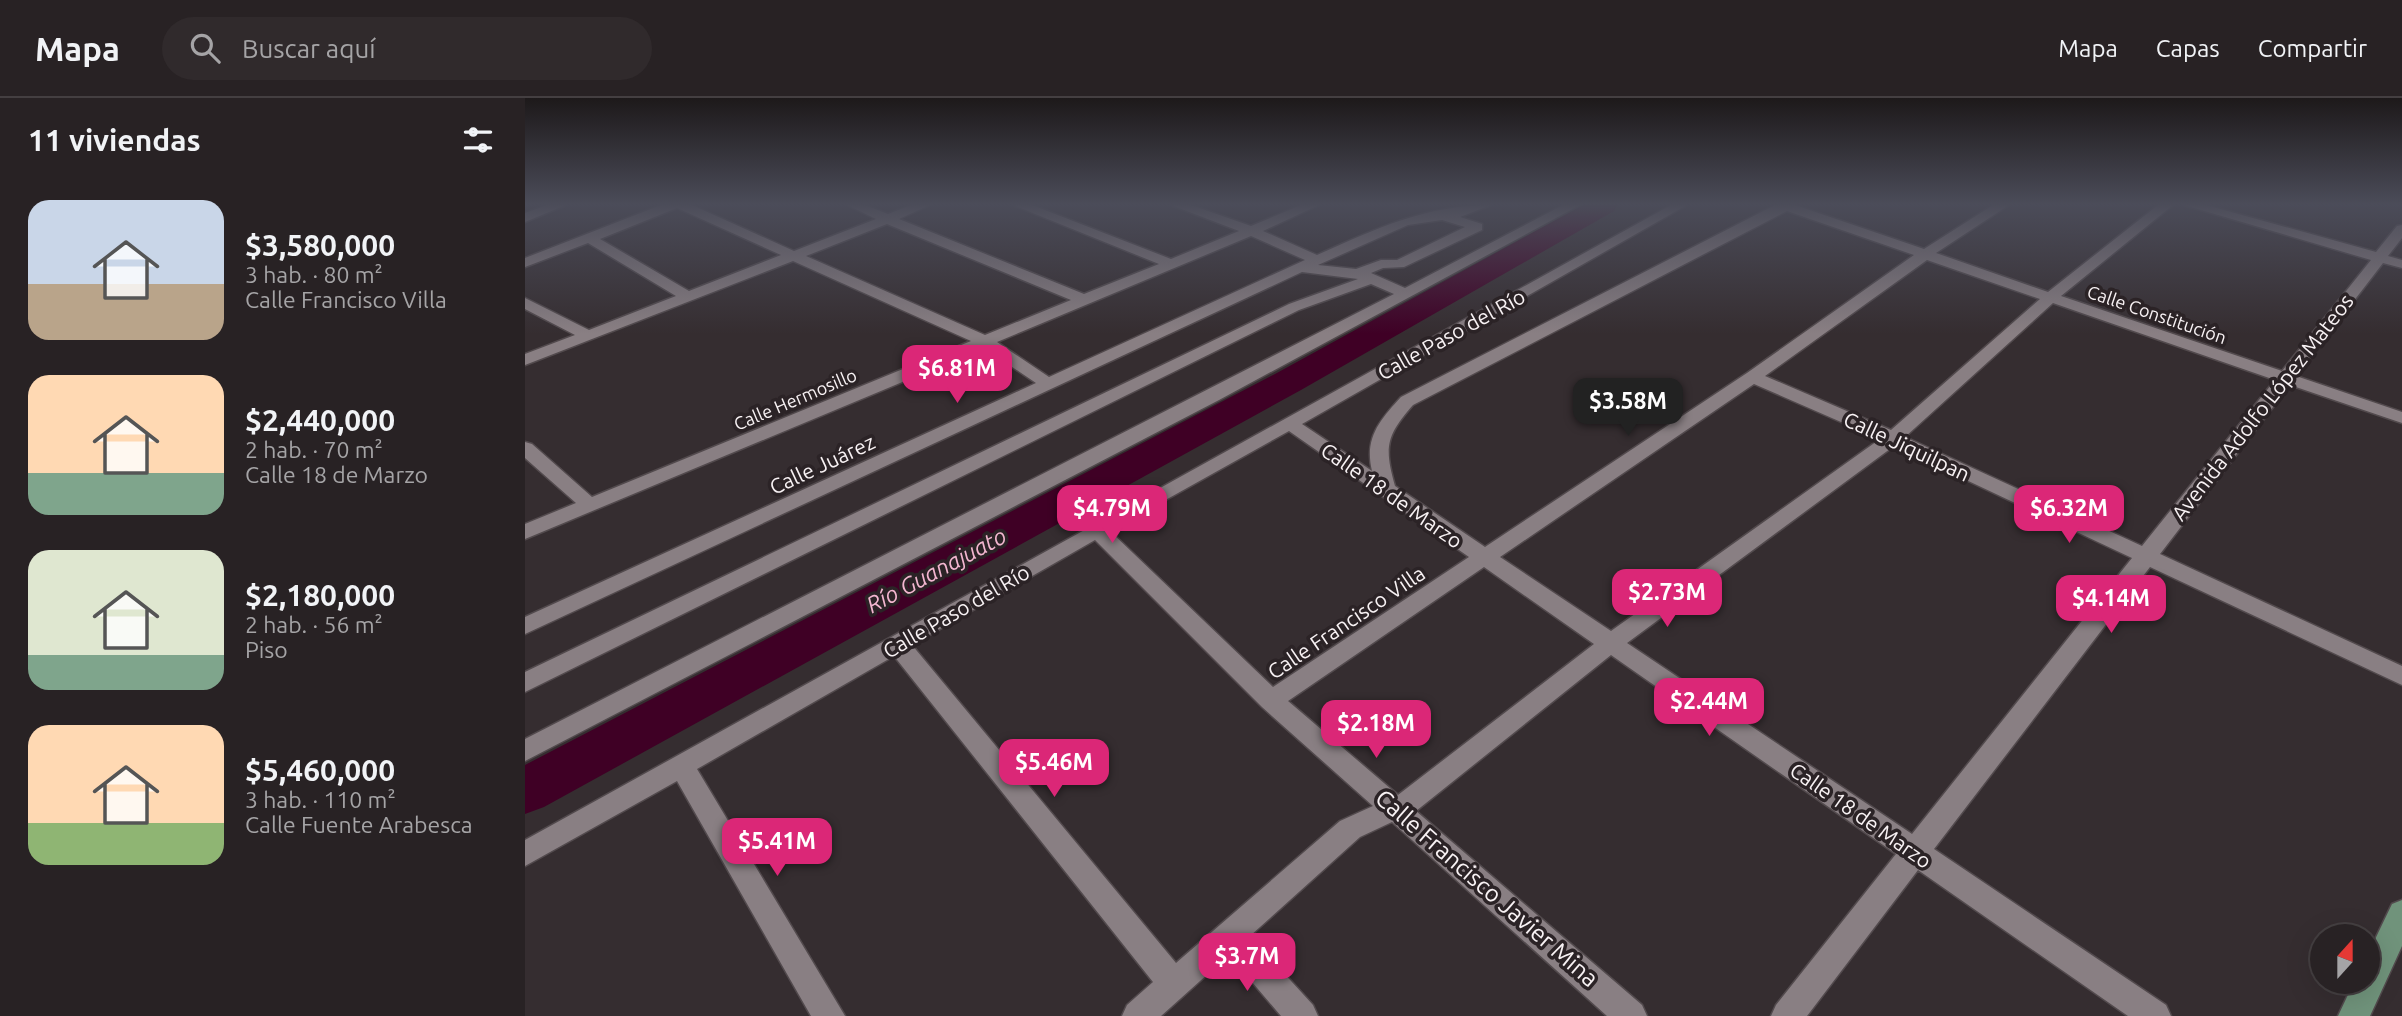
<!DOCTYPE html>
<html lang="es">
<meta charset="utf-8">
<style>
:root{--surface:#282224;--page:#302a2c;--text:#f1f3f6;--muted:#a5a4a6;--line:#443f41;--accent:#db2777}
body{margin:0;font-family:Ubuntu,sans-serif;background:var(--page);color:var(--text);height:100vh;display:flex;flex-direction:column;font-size:26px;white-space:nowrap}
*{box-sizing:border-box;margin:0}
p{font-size:23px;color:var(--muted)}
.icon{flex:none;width:38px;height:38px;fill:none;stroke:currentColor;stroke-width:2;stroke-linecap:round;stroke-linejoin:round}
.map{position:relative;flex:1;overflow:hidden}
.drawer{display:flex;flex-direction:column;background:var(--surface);width:525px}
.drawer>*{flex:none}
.needle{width:46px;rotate:21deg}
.fabs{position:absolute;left:1785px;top:826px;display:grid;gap:14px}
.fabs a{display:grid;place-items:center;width:70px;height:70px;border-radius:50%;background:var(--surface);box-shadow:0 7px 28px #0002,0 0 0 2px var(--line);font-size:35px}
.price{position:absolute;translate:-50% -60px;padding:0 16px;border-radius:14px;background:var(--accent);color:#fff;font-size:23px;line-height:46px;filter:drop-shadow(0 2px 4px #0008)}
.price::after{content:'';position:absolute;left:50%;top:42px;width:21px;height:16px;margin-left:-10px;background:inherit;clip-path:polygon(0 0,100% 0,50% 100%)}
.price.selected{background:#222;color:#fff}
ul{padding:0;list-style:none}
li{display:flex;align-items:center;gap:21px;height:175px;padding:0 28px}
li span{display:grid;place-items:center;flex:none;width:196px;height:140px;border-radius:21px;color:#555}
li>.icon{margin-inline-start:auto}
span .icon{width:84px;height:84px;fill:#fffc;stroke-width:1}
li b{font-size:30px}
h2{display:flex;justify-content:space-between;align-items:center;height:84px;padding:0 28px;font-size:30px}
header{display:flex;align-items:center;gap:42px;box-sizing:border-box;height:98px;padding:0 35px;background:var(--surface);border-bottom:2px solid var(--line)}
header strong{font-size:33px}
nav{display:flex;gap:38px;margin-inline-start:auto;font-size:24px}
.search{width:490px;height:63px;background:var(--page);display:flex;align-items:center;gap:18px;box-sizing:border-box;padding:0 24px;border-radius:38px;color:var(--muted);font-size:26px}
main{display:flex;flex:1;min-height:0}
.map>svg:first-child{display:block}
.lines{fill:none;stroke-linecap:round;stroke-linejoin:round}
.river{fill:#3f0025;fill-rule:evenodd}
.street-casing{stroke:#524a4d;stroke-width:3}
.secondary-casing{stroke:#524a4d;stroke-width:3}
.street{fill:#897f83;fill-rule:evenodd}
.secondary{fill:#70937b;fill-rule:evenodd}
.labels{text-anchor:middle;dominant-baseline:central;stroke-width:7;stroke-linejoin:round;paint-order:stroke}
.far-street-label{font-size:18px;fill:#f8f2f4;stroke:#2b2326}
.street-label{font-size:21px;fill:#f8f2f4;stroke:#2b2326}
.water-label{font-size:23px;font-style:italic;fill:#f3b6d0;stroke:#2b2326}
.near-street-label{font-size:24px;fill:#f8f2f4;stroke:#2b2326}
</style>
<header>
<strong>Mapa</strong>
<div class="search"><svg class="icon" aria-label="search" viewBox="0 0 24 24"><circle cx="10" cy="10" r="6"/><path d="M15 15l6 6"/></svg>Buscar aquí</div>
<nav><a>Mapa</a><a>Capas</a><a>Compartir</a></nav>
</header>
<main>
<section class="drawer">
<h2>11 viviendas<svg class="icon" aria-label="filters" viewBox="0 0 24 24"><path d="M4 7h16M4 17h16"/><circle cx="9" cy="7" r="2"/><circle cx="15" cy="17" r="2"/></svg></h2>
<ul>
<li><span style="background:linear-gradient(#c9d6e8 60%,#b9a48a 0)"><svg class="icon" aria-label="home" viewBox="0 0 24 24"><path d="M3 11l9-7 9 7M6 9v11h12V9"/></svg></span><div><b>$3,580,000</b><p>3 hab. · 80 m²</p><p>Calle Francisco Villa</p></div></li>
<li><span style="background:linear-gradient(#ffd9b3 70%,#7fa58c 0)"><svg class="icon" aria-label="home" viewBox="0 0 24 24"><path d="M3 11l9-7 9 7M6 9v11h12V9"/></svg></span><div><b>$2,440,000</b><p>2 hab. · 70 m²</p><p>Calle 18 de Marzo</p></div></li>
<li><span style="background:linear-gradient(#dfe7d0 75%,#7fa58c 0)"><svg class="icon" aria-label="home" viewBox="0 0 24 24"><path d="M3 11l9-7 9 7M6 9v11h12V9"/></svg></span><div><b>$2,180,000</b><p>2 hab. · 56 m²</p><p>Piso</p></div></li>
<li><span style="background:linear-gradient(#ffd9b3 70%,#8fb573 0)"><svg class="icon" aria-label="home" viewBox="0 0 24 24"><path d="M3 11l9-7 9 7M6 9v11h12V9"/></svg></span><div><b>$5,460,000</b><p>3 hab. · 110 m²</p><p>Calle Fuente Arabesca</p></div></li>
</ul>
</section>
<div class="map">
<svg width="1877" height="918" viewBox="0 0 1877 918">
<rect width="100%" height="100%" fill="#352d30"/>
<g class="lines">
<path class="river" d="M1058,107H1092L1089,113L776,292L19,709L0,716V667L750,276Z"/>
<defs>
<path id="street" d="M22,107H41L0,124V115Z
M136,107H167L269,153L351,121L322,107H340L363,116L386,107H405L374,121L559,196L634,166L488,107H507L646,161L714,133L646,107H666L726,128L776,107H794L738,133L792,157C850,131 901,107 966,107L935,119L957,126V132L879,169L858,170L846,175L880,190L1038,107H1055L694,302L0,663V641L869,196L846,186L774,212L0,594V574L764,206L833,181L777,174L0,536V519L511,285L459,250L0,441V426L51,405L0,360V344L7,346L67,399L446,243L268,163L0,267V256L50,237L0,211V200L64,232L151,198L63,145L0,169V160ZM152,110L256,157L164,193L75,141ZM917,122L940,129L872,162H856L831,171L793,167L883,127ZM362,126L546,202L460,237L281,158ZM726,138L780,162L524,279L472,244Z
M1146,107H1162L777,326L847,373C839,340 855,322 876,299L1250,107H1270L1399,151L1468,107H1484L1411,155L1523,194L1633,107H1648L1536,198L1757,273L1846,162L1659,107H1681L1851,154L1872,128L1877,127V140L1863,158L1877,162V170L1858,165L1771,278L1877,314V325L1765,287L1635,456L1877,568V587L1625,469L1409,751L1641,907L1646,918H1603L1393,772L1282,918H1246L1251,907L1371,756L1086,557L891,713L1117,907L1122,918H1082L867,724L835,739L725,838L788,907L793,918H756L704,857L636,918H597L602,907L628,884L369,558L172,671L320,918H286L152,683L0,768V742ZM1262,113L1389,157L1222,275L960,449L870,388C859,349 861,338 888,307ZM1402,162L1515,201L1366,332L1240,278ZM1528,205L1750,282L1617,448L1380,339ZM1229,286L1355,341L1086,533L975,459ZM764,333L944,459L748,589L585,433ZM1369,348L1607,460L1387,736L1102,545ZM570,442L737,609L848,708L815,723L651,865L387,547ZM959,469L1069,546L873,697L763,603Z"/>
<path id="secondary" d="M1877,802V848L1845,918H1813L1829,884H1843V856L1867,806Z"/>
</defs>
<use href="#street" class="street-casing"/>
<use href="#secondary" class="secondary-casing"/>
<use href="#street" class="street"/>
<use href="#secondary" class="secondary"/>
</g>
<linearGradient id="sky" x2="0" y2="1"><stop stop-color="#1d191a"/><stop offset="0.45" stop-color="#4b4c59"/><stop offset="1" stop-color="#4b4c59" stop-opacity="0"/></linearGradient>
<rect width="1877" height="236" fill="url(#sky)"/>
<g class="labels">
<g class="far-street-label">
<text transform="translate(1632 216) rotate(19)">Calle Constitución</text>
<text transform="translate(270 301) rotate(-23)">Calle Hermosillo</text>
</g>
<g class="street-label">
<text transform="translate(926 236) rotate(-29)">Calle Paso del Río</text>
<text transform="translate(1737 309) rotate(-52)">Avenida Adolfo López Mateos</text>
<text transform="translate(1382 348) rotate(25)">Calle Jiquilpan</text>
<text transform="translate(297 366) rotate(-25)">Calle Juárez</text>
<text transform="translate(867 397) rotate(35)">Calle 18 de Marzo</text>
<text transform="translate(431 513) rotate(-30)">Calle Paso del Río</text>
<text transform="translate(821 524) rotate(-34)">Calle Francisco Villa</text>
<text transform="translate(1336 717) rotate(35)">Calle 18 de Marzo</text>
</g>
<g class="water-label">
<text transform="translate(411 472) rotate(-28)">Río Guanajuato</text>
</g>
<g class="near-street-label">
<text transform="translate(962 790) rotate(41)">Calle Francisco Javier Mina</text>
</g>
</g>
</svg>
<div class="fabs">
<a><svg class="needle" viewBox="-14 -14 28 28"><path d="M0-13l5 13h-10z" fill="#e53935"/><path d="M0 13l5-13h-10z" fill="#a5a4a6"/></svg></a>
</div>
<b class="price" style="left:432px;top:307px">$6.81M</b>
<b class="price selected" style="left:1103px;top:340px">$3.58M</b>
<b class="price" style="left:587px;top:447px">$4.79M</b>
<b class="price" style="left:1544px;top:447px">$6.32M</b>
<b class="price" style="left:1142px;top:531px">$2.73M</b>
<b class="price" style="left:1586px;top:537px">$4.14M</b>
<b class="price" style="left:1184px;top:640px">$2.44M</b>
<b class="price" style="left:851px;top:662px">$2.18M</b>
<b class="price" style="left:529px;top:701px">$5.46M</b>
<b class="price" style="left:252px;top:780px">$5.41M</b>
<b class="price" style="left:722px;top:895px">$3.7M</b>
</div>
</main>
